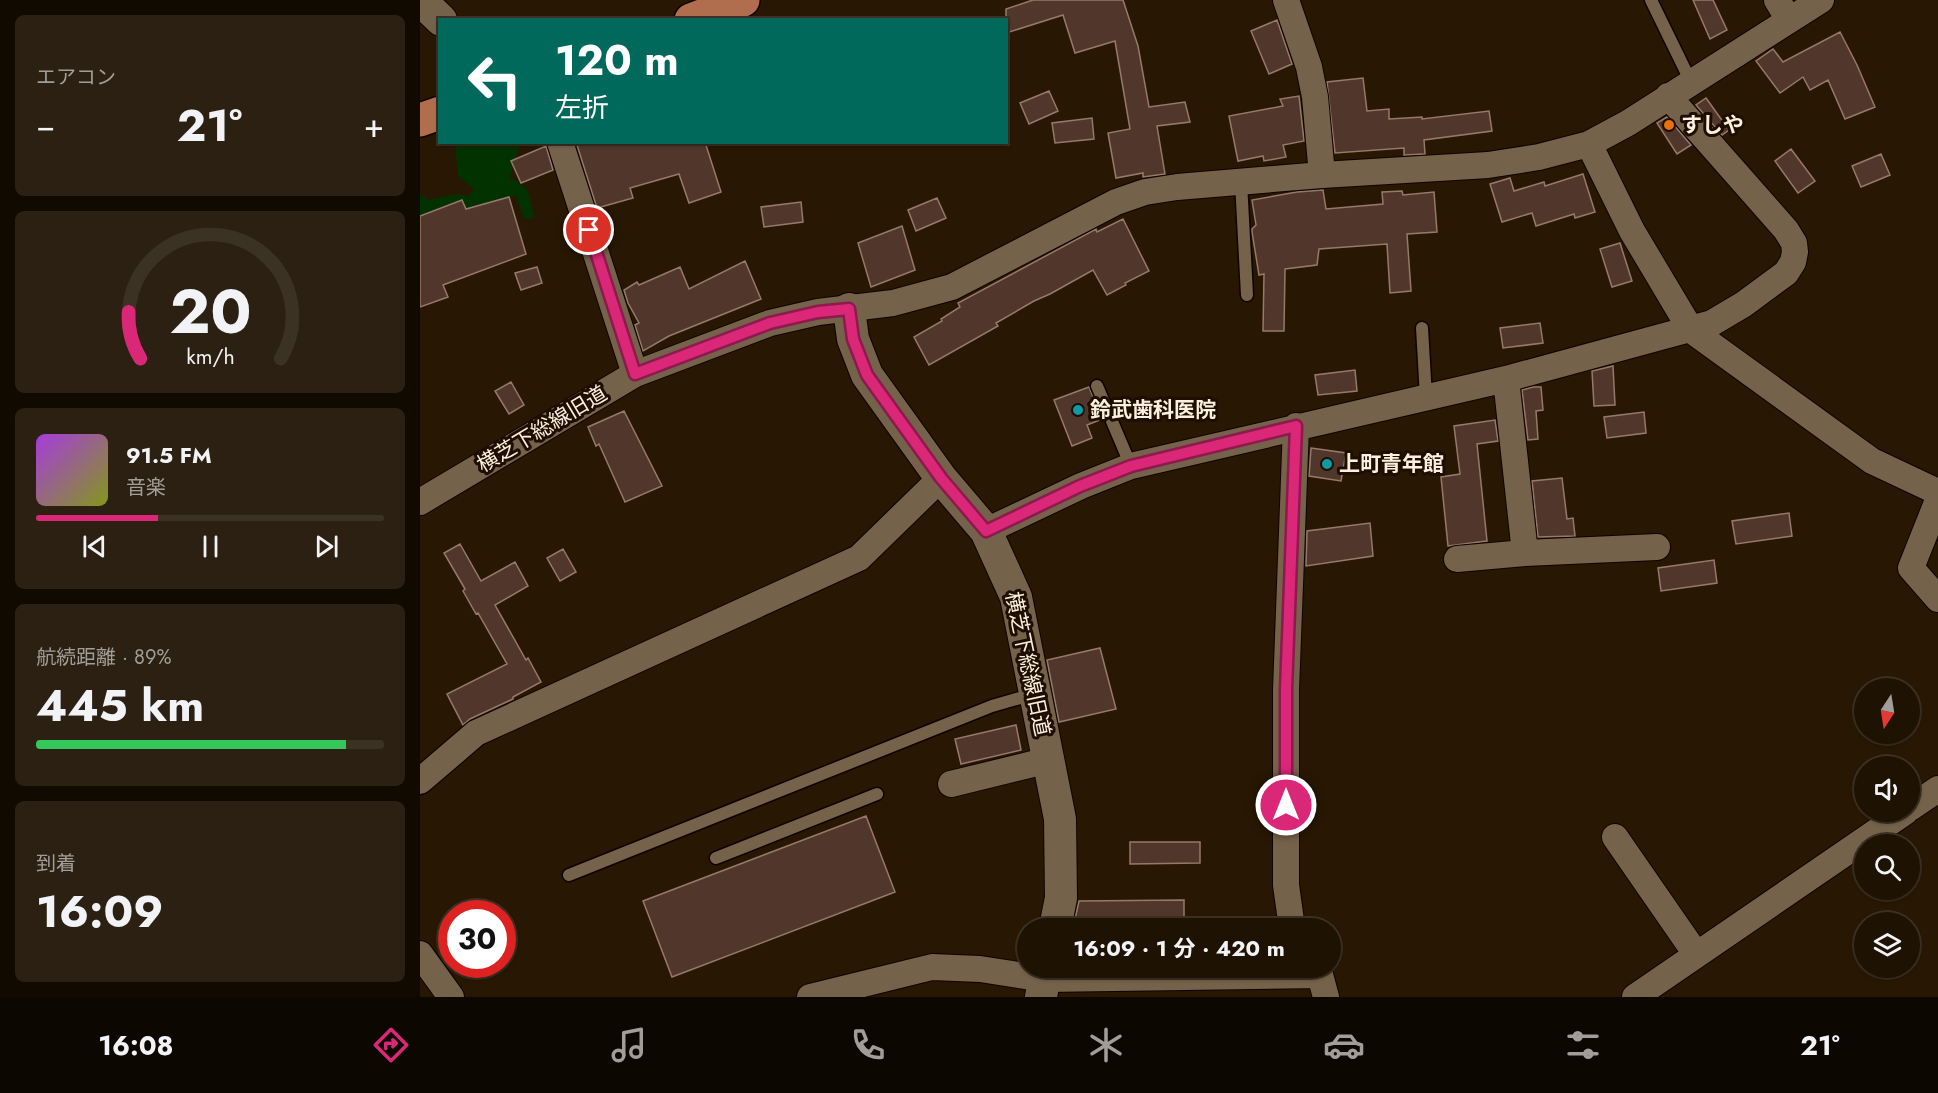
<!DOCTYPE html>
<html lang="ja">
<meta charset="utf-8">
<style>
body{margin:0;font-family:Jost,"Noto Sans JP",sans-serif;background:#2b2011;color:#f1f3f6;height:100vh;display:flex;flex-direction:column;font-size:22px;white-space:nowrap}
*{box-sizing:border-box;margin:0}
p{font-size:20px;color:#a19e99}
.icon{flex:none;width:33px;height:33px;fill:none;stroke:currentColor;stroke-width:2;stroke-linecap:round;stroke-linejoin:round}
.map{position:relative;flex:1;overflow:hidden}
.sheet{display:flex;flex-direction:column;gap:15px;padding:15px;background:#100a01;width:420px}
.sheet>*{flex:none}
.top-card{position:absolute;left:18px;top:18px;width:570px;height:126px;border-radius:0px;box-shadow:0 2px 4px #0004,0 0 0 2px #3c3224;background:#00695c;color:#fff;overflow:hidden}
.needle{width:39px;rotate:192deg}
.fabs{position:absolute;left:1434px;top:678px;display:grid;gap:12px}
.fabs a{display:grid;place-items:center;width:66px;height:66px;border-radius:50%;background:#1e1202;box-shadow:0 2px 4px #0004,0 0 0 2px #3c3224;font-size:30px}
.speed{position:absolute;left:18px;top:900px;display:flex;gap:12px;font-size:30px;font-weight:700;text-align:center}
.speed>*{display:grid;place-content:center;width:78px;height:78px;border-radius:50%;background:#1e1202;box-shadow:0 2px 4px #0004,0 0 0 2px #3c3224;line-height:1}
.speed .limit{border:9px solid #d22;background:#fff;color:#111}
.pin{position:absolute;display:grid;place-items:center;width:51px;height:51px;color:#fff;margin:-26px;border:3px solid #fff;border-radius:50%;box-shadow:0 2px 6px #0007}
.me{position:absolute;width:66px;margin:-33px;rotate:0deg;stroke-linejoin:round;filter:drop-shadow(0 0 4px #0008)}
.turn{display:flex;align-items:center;gap:21px;height:126px;padding:0 18px;font-size:27px}
.turn .icon{width:78px;height:78px;stroke-width:2.5}
.turn b{display:block;font-size:42px;line-height:51px}
.big{font-size:45px;font-weight:700;line-height:1.1}
.sheet .card{flex:1;display:flex;flex-direction:column;justify-content:center;gap:9px;min-width:0;padding:0 21px;border-radius:9px;background:#2b2011}
.sheet .dial{align-items:center;gap:0}
.dial svg{height:156px;overflow:visible;fill:none;stroke:#3c3224;stroke-width:7;stroke-linecap:round;text-anchor:middle}
.dial text{fill:#f1f3f6;stroke:none}
.song{display:flex;align-items:center;gap:18px}
.cover{width:72px;height:72px;border-radius:9px;background:linear-gradient(135deg,hsl(280 70% 55%),hsl(70 70% 35%))}
.played{height:6px;border-radius:3px;background:linear-gradient(90deg,#db2777 35%,#3c3224 35%)}
.keys{display:flex;justify-content:space-around;direction:ltr}
.heat{display:flex;justify-content:space-between;align-items:center;font-size:33px;direction:ltr}
.charge{height:9px;border-radius:4px;background:linear-gradient(90deg,#34c759 89%,#3c3224 0)}
.trip{position:absolute;left:597px;top:918px;width:324px;height:60px;border-radius:30px;background:#1e1202;box-shadow:0 2px 4px #0004,0 0 0 2px #3c3224;font-weight:700;line-height:60px;text-align:center}
.tab-bar{display:flex;height:96px;justify-content:space-around;align-items:center;background:#0c0701;color:#a19e99}
.tab-bar .icon{width:42px;height:42px}
.tab-bar .active{color:#db2777}
.tab-bar b{font-size:27px;color:#f1f3f6}
main{display:flex;flex:1;min-height:0}
.map>svg:first-child{display:block}
.green{fill:#023200}
.building{fill:#51372b;stroke:#97796b;stroke-width:1.5}
.lines{fill:none;stroke-linecap:round;stroke-linejoin:round}
.service-casing{stroke:#100300;stroke-width:15}
.minor-casing{stroke:#100300;stroke-width:28}
.tertiary-casing{stroke:#100300;stroke-width:34}
.trunk-casing{stroke:#100300;stroke-width:36}
.service{stroke:#75624a;stroke-width:12}
.minor{stroke:#75624a;stroke-width:26}
.tertiary{stroke:#75624a;stroke-width:32}
.trunk{stroke:#b06e4e;stroke-width:33}
.route-casing{stroke:#8e194d;stroke-width:15}
.route{stroke:#db2777;stroke-width:10}
.food-dot{fill:#e8710a;stroke:#1e0e00;stroke-width:2}
.culture-dot{fill:#0f9aa8;stroke:#1e0e00;stroke-width:2}
.labels{text-anchor:middle;dominant-baseline:central;stroke-width:6;stroke-linejoin:round;paint-order:stroke}
.poi-label{font-size:21px;font-weight:bold;fill:#faefe1;stroke:#1e0e00;text-anchor:start}
.street-label{font-size:21px;fill:#faefe1;stroke:#1e0e00}
</style>
<main>
<section class="sheet">
<div class="card"><p>エアコン</p>
<div class="heat"><a>−</a><b class="big">21°</b><a>+</a></div>
</div>
<div class="card dial"><svg viewBox="0 0 100 80">
<path d="M14 69A42 42 0 1 1 86 69"/>
<path d="M14 69A42 42 0 0 1 8 45" stroke="#db2777"/>
<text x="50" y="56" font-size="32" font-weight="700">20</text>
<text x="50" y="72" font-size="11">km/h</text>
</svg></div>
<div class="card">
<div class="song"><i class="cover"></i><div><b>91.5 FM</b><p>音楽</p></div></div>
<div class="played"></div>
<div class="keys"><svg class="icon" aria-label="previous" viewBox="0 0 24 24"><path d="M18 5L8 12l10 7zM5 5v14"/></svg><svg class="icon" aria-label="pause" viewBox="0 0 24 24"><path d="M8 5v14M16 5v14"/></svg><svg class="icon" aria-label="next" viewBox="0 0 24 24"><path d="M6 5l10 7-10 7zM19 5v14"/></svg></div>
</div>
<div class="card"><p>航続距離 · 89%</p><b class="big">445 km</b><div class="charge"></div></div>
<div class="card"><p>到着</p><b class="big">16:09</b></div>
</section>
<div class="map">
<svg width="1518" height="997" viewBox="0 0 1518 997">
<rect width="100%" height="100%" fill="#281803"/>
<!-- green -->
<path class="green" d="M35,143H100L90,177L107,189L115,218L104,219L96,195L58,213L0,223V194L8,200L37,194L48,196L54,189L38,176Z"/>
<!-- building -->
<path class="building" d="M613,0H703L718,46L729,107L765,102L770,122L737,126L745,174L723,177V173L696,178L688,133L710,129L695,41L655,53L643,15L586,33V9Z
M1273,0H1293L1307,30L1290,39Z
M857,20L872,64L849,74L831,31Z
M1420,32L1437,65L1455,107L1425,119L1408,80L1390,90L1383,77L1360,93L1336,61L1353,49L1363,62Z
M943,78L947,111L969,109V119L1002,117V119L1069,111L1072,131L1004,140L1005,154L984,155V148L915,153L907,82Z
M629,91L638,111L609,124L600,103Z
M879,96L884,141L863,145L866,157L844,161L843,156L818,161L809,116L863,106L860,99Z
M1286,98L1309,130L1302,135L1276,105Z
M1247,117L1271,145L1257,154L1237,123Z
M672,118L674,139L635,143L632,123Z
M156,142H285L301,192L269,203L259,174L210,188L213,198L177,208Z
M126,146L133,170L101,183L91,161Z
M1371,149L1395,181L1378,193L1355,161Z
M1461,154L1470,175L1441,187L1432,166Z
M1163,174L1175,212L1155,218L1154,214L1116,226L1112,213L1082,222L1070,184L1090,178L1094,191L1124,182L1125,186Z
M903,190L906,209L963,204L962,192L982,191L983,195L1014,192L1017,232L987,234L991,291L970,293L967,244L899,249L897,265L865,269L864,331H843L844,274L839,275L832,232V229L836,225L832,200L877,192Z
M89,197L106,254L23,285L28,297L0,307V216L42,200L46,209Z
M517,198L526,218L496,231L488,210Z
M381,202L383,222L344,227L341,207Z
M703,219L729,271L705,283L706,285L687,295L673,270L630,294L614,301L576,323L578,326L509,365L494,337L522,321L521,319L540,307L538,303L676,229L677,232Z
M482,226L495,270L451,287L438,243Z
M1200,243L1212,281L1192,287L1180,249Z
M325,261L341,299L249,336L223,351L215,325L219,323L208,303L204,290L217,282L219,285L260,267L269,289Z
M117,267L122,283L101,290L95,273Z
M1120,323L1123,343L1083,348L1080,328Z
M1193,366L1195,405L1174,406L1172,371Z
M935,370L937,391L898,395L895,375Z
M91,382L104,405L89,414L75,391Z
M669,387L682,419L667,425L672,438L652,446L634,400Z
M1113,387H1121L1123,410L1116,411L1118,439L1108,440L1102,390Z
M204,411L242,486L205,502L179,444L176,446L168,427Z
M1224,412L1226,433L1187,438L1184,417Z
M1075,420L1078,441L1057,444L1067,541L1028,546L1021,477L1040,474L1034,426Z
M891,448L926,453L921,481L889,476Z
M1142,478L1147,519L1153,518L1155,536L1118,537L1112,481Z
M1369,513L1372,536L1316,544L1312,521Z
M950,523L953,556L886,566L887,531Z
M40,544L61,581L95,562L108,586L75,605L106,660L108,658L121,682L93,697V699L50,719L43,725L27,694L87,664L58,613L56,614L43,591L45,589L24,553Z
M143,549L156,572L140,581L127,558Z
M1294,560L1297,583L1241,591L1238,568Z
M680,648L696,709L639,722L627,660Z
M596,725L601,750L541,764L535,739Z
M446,816L475,892L252,977L223,901Z
M710,842H780V863L710,864Z
M764,900V928H653L659,901Z"/>
<g class="lines">
<!-- service casing -->
<g class="service-casing">
<path id="service" d="M1231,0L1271,82
M821,182L827,295
M1002,328L1006,397
M677,386L711,466
M296,858L457,794
M149,875L572,706L614,694"/>
</g>
<!-- minor casing -->
<g class="minor-casing">
<path id="minor" d="M866,0L889,67L895,97L902,175
M1357,0L1369,20
M140,142L215,374
M1169,144L1212,231L1271,330L1452,461L1518,492
M1086,379L1105,553L1237,547
M1518,500L1491,568L1518,599
M0,502L215,374L350,323L398,312L473,303L532,287L696,202L725,192L757,187L902,175L1068,165L1119,157L1169,144L1208,123L1401,0
M566,531L661,486L711,466L1086,379L1292,323L1324,304L1366,273L1373,262L1375,252L1374,243L1366,230L1248,96
M1037,559L1105,553
M0,781L56,733L439,558L521,478
M531,784L629,760
M1490,808L1518,789
M1195,837L1276,954
M872,928L866,885V690L876,426
M0,954L31,997
M390,997L512,967L560,969L624,979L900,975L906,997
M1215,997L1485,812"/>
</g>
<!-- tertiary casing -->
<g class="tertiary-casing">
<path id="tertiary" d="M0,0L21,20
M429,309L433,339L447,375L521,478L566,531L596,597L640,819L641,898L635,928
M621,997L626,968"/>
</g>
<!-- trunk casing -->
<g class="trunk-casing">
<path id="trunk" d="M271,20L323,0
M0,120L20,113"/>
</g>
<!-- service -->
<use href="#service" class="service"/>
<!-- minor -->
<use href="#minor" class="minor"/>
<!-- tertiary -->
<use href="#tertiary" class="tertiary"/>
<!-- trunk -->
<use href="#trunk" class="trunk"/>
</g>
<g class="lines">
<!-- route casing -->
<g class="route-casing">
<path id="route" d="M169,230L215,374L350,323L398,312L429,309L433,339L447,375L521,478L566,531L660,486L711,466L876,426L866,690V805"/>
</g>
<!-- route -->
<use href="#route" class="route"/>
</g>
<!-- markers -->
<circle class="food-dot" cx="1249" cy="125" r="6"/>
<g class="culture-dot">
<circle cx="658" cy="410" r="6"/>
<circle cx="907" cy="464" r="6"/>
</g>
<g class="labels">
<!-- poi labels -->
<g class="poi-label">
<text x="1261" y="125">すしや</text>
<text x="670" y="410">鈴武歯科医院</text>
<text x="919" y="464">上町青年館</text>
</g>
<!-- street labels -->
<g class="street-label">
<text transform="translate(122 429) rotate(-31)">横芝下総線旧道</text>
<text transform="translate(608 664) rotate(78)">横芝下総線旧道</text>
</g>
</g>
</svg>
<div class="fabs">
<a><svg class="needle" viewBox="-14 -14 28 28"><path d="M0-13l5 13h-10z" fill="#e53935"/><path d="M0 13l5-13h-10z" fill="#a19e99"/></svg></a>
<a><svg class="icon" aria-label="sound" viewBox="0 0 24 24"><path d="M4 9h4l5-4v14l-5-4H4zM17 9q2 3 0 6"/></svg></a>
<a><svg class="icon" aria-label="search" viewBox="0 0 24 24"><circle cx="10" cy="10" r="6"/><path d="M15 15l6 6"/></svg></a>
<a><svg class="icon" aria-label="layers" viewBox="0 0 24 24"><path d="M12 4l9 5-9 5-9-5zM3 14l9 5 9-5"/></svg></a>
</div>
<div class="speed"><div class="limit">30</div></div>
<div class="pin" style="left:169px;top:230px;background:#d93025"><svg class="icon" aria-label="arrive" viewBox="0 0 24 24"><path d="M6 21V4h12l-3 4 3 4H6"/></svg></div>
<svg class="me" style="left:866px;top:805px" viewBox="-20 -20 40 40"><circle r="17" fill="#db2777" stroke="#fff" stroke-width="3"/><path d="M0-11L8 9 0 5-8 9z" fill="#fff"/></svg>
<div class="trip">16:09 · 1 分 · 420 m</div>
<div class="top-card">
<div class="turn"><svg class="icon" aria-label="left" viewBox="0 0 24 24"><path d="M17 20v-9H6M10 6l-5 5 5 5"/></svg><div><b>120 m</b>左折</div></div>
</div>
</div>
</main>
<nav class="tab-bar">
<b>16:08</b>
<svg class="icon active" aria-label="directions" viewBox="0 0 24 24"><path d="M12 3l9 9-9 9-9-9zM9 14v-3h6M13 9l2 2-2 2"/></svg>
<svg class="icon" aria-label="music" viewBox="0 0 24 24"><path d="M9 18V5l10-2v13"/><circle cx="6" cy="18" r="3"/><circle cx="16" cy="16" r="3"/></svg>
<svg class="icon" aria-label="phone" viewBox="0 0 24 24"><path d="M5 4h4l2 5-3 2q2 4 5 5l2-3 5 2v4C11 20 4 13 5 4z"/></svg>
<svg class="icon" aria-label="climate" viewBox="0 0 24 24"><path d="M12 3v18M4 7l16 10M4 17L20 7"/></svg>
<svg class="icon" aria-label="car" viewBox="0 0 24 24"><path d="M5 17H2v-5l4-1 3-4h7l3 4 3 1v5h-3M9 17h6M6 11h13"/><circle cx="7" cy="17" r="2"/><circle cx="17" cy="17" r="2"/></svg>
<svg class="icon" aria-label="filters" viewBox="0 0 24 24"><path d="M4 7h16M4 17h16"/><circle cx="9" cy="7" r="2"/><circle cx="15" cy="17" r="2"/></svg>
<b>21°</b>
</nav>
